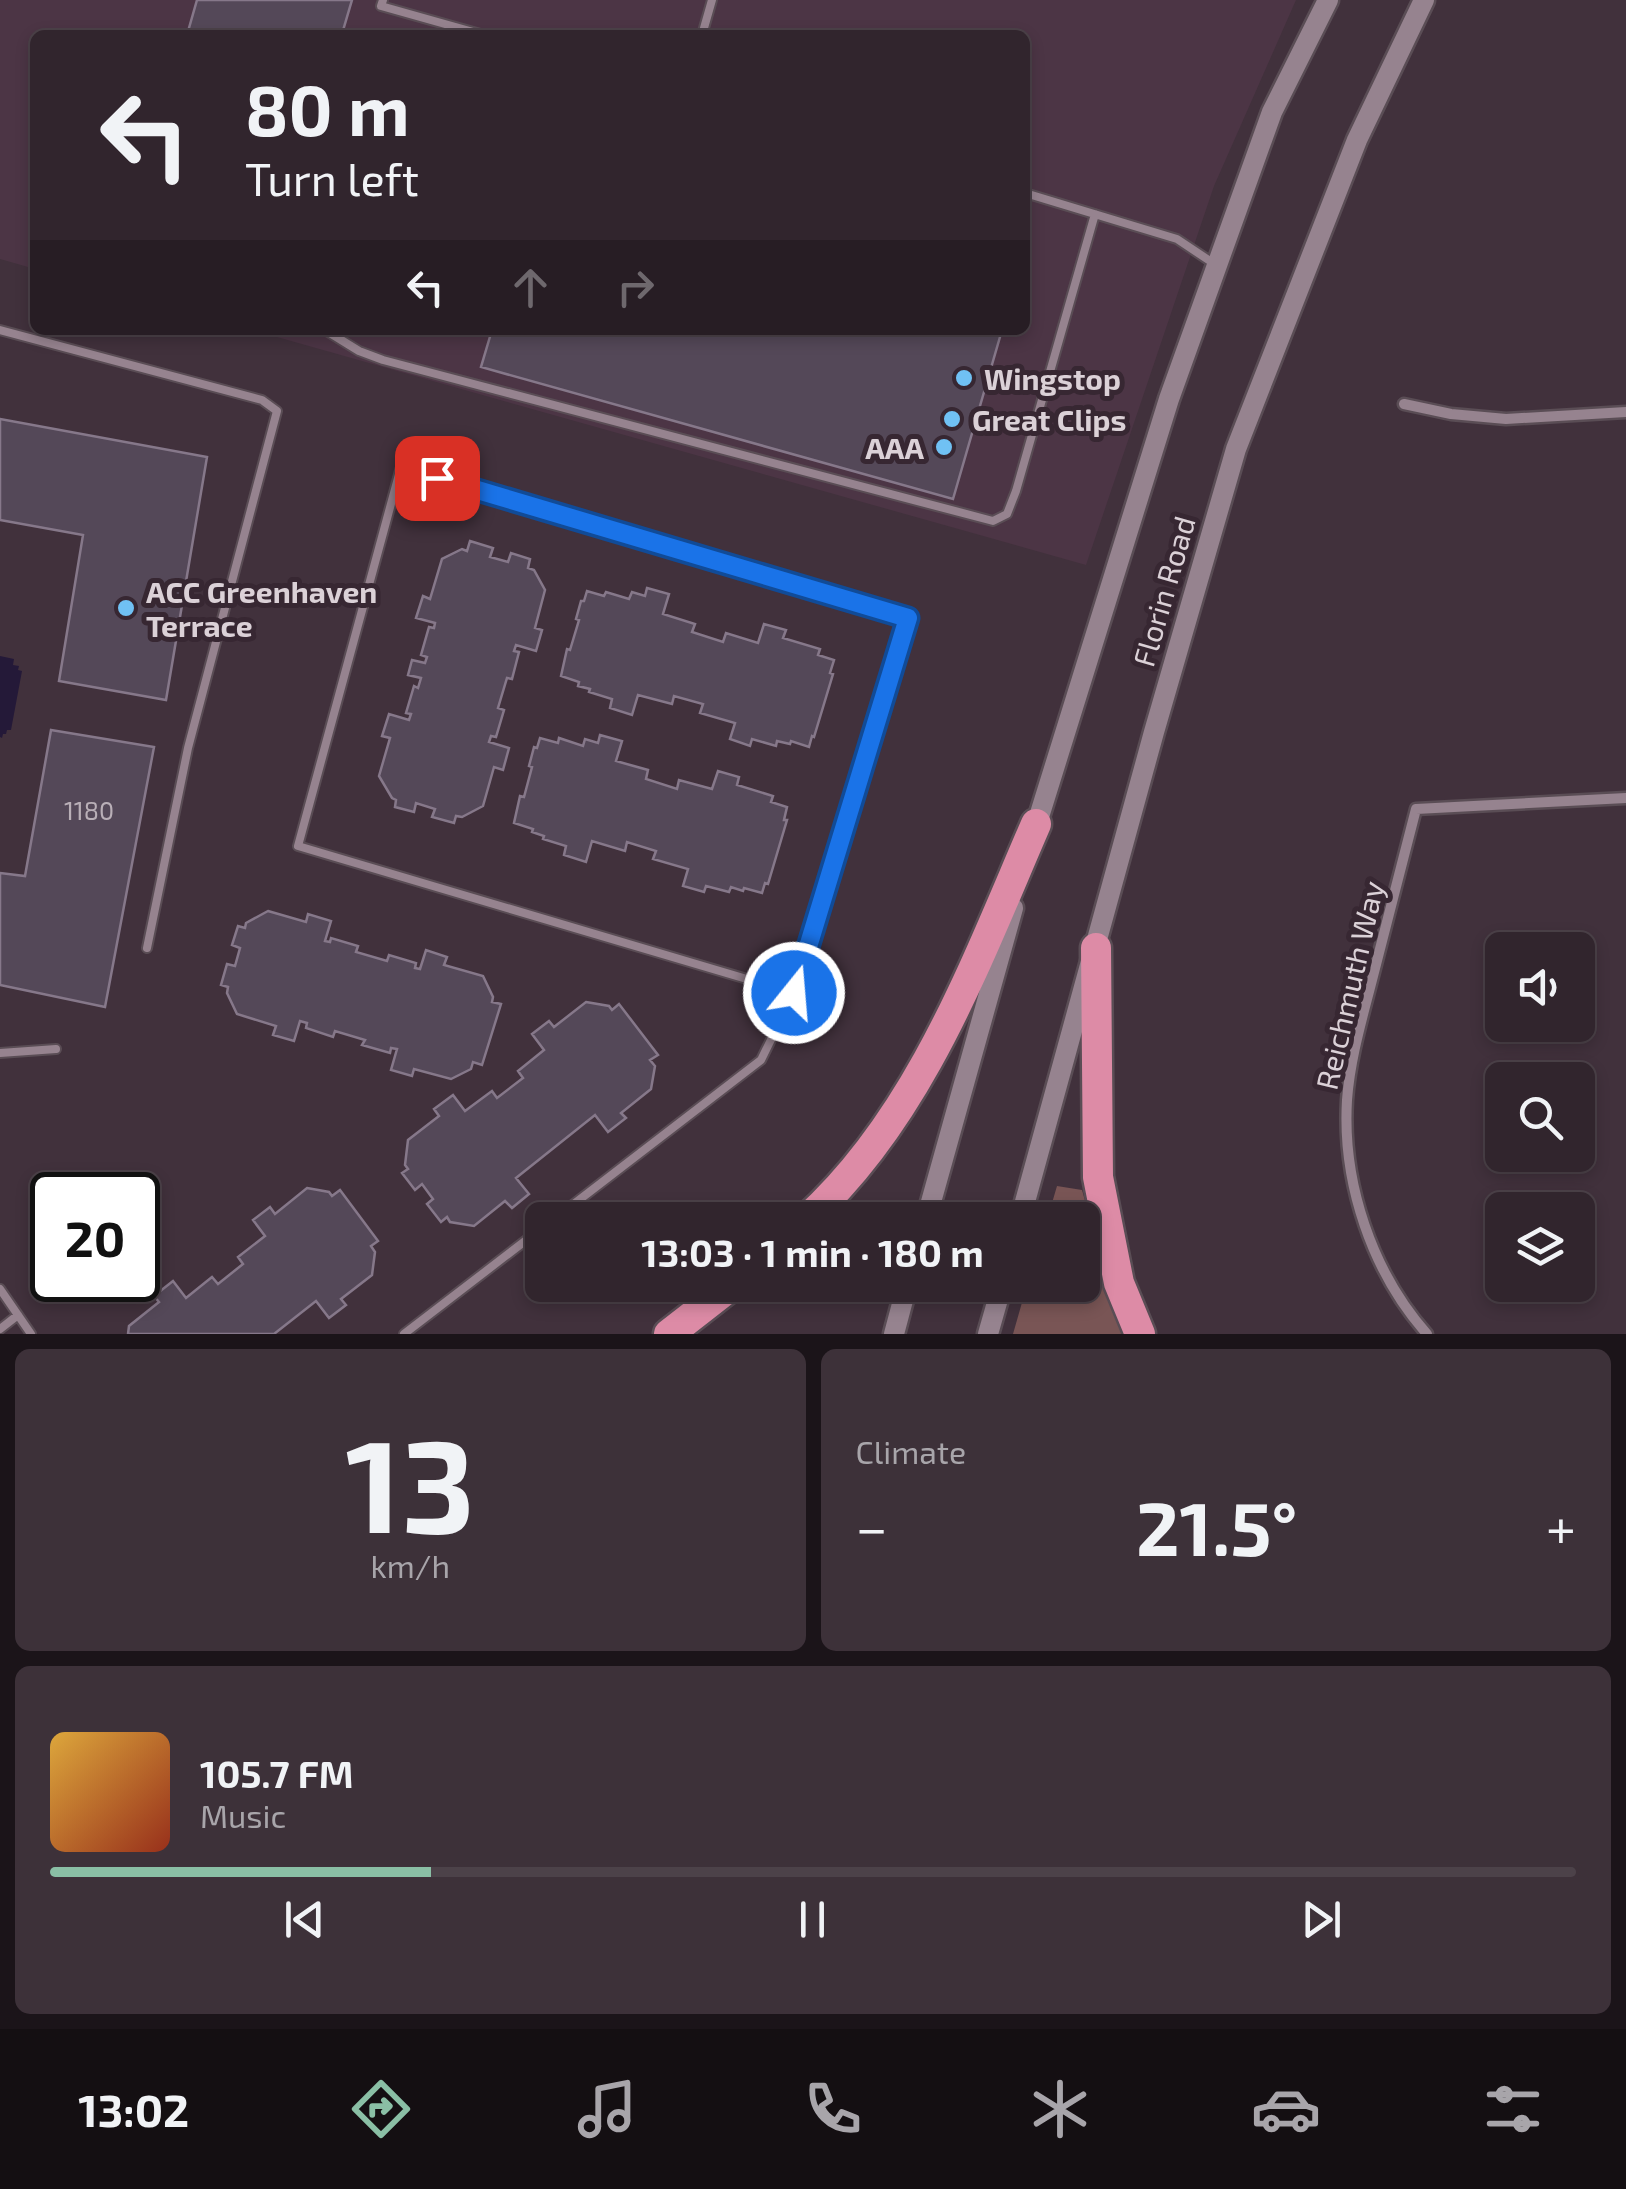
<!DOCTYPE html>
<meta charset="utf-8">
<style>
body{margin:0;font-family:"Exo 2",sans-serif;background:#3d3139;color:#f1f3f6;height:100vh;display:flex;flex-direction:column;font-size:38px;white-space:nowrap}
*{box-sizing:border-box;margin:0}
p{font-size:32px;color:#a8a5aa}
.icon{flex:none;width:55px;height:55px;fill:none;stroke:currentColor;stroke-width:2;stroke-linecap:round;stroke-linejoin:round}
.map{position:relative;height:1334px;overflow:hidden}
.side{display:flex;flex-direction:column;gap:15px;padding:15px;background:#1b1419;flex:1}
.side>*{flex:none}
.guide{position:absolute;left:30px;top:30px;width:1000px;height:305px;border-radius:15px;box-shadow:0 5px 15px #0003,0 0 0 2px #4c4249;background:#31252d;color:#f1f3f6;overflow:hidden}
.buttons{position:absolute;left:1485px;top:932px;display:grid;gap:20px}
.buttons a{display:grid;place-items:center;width:110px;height:110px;border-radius:15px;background:#31252d;box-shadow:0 5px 15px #0003,0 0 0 2px #4c4249;font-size:50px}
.speed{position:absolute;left:30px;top:1172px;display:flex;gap:20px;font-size:50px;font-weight:700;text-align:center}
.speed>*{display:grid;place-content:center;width:130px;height:130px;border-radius:50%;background:#31252d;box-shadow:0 5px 15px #0003,0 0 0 2px #4c4249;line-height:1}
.speed .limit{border:5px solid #111;border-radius:15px;background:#fff;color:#111}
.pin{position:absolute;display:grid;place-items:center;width:85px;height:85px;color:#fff;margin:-42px;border-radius:20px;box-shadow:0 5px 15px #0006}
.me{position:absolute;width:110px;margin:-55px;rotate:17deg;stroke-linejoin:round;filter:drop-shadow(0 0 8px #0008)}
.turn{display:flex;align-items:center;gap:35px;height:210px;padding:0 50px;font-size:45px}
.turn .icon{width:130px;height:130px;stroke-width:2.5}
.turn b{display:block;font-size:70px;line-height:85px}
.lanes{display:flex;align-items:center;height:95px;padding:0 50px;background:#0003;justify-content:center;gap:50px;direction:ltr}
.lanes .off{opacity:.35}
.big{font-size:75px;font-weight:700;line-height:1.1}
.side .tile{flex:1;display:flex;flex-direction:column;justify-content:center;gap:15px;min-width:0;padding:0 35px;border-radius:15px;background:#3d3139}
.side .dial{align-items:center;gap:0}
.dial b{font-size:130px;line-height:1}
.song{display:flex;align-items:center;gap:30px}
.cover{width:120px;height:120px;border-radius:15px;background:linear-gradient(135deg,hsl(40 70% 55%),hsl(10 70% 35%))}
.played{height:10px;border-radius:5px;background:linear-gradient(90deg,#8abfa5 25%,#4c4249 25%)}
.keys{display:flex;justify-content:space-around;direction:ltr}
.heat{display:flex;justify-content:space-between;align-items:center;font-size:55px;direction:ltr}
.side .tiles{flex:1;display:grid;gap:15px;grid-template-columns:1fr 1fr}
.tile:last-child{grid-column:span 2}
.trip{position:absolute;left:525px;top:1202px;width:575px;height:100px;border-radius:15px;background:#31252d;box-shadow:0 5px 15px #0003,0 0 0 2px #4c4249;font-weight:700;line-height:100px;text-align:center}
.tab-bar{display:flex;height:160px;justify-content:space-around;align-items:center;background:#140f12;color:#a8a5aa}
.tab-bar .icon{width:70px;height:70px}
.tab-bar .selected{color:#8abfa5}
.tab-bar b{font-size:45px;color:#f1f3f6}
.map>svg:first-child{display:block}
.built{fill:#4c3545}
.green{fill:#795555}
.water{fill:#241938}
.building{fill:#544858;stroke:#86788a;stroke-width:2.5}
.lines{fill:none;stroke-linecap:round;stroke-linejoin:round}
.service-casing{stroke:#5a4d55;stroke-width:12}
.minor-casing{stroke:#5a4d55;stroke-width:15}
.secondary-casing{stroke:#5a4d55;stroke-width:25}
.motorway-casing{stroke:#5a4d55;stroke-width:35}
.service{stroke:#96838f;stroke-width:8}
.minor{stroke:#96838f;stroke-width:10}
.secondary{stroke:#96838f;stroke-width:20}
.motorway{stroke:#dd8ba6;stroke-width:30}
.route-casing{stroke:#114b97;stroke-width:25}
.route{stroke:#1a73e8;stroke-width:18}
.poi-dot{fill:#70c1f4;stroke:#372732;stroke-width:4}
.labels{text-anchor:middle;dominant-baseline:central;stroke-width:10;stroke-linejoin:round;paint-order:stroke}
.number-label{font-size:25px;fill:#b9afb7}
.poi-label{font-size:30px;font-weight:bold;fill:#dbd1d7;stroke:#372732;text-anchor:start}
.street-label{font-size:30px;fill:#dbd1d7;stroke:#372732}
</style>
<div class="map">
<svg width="1626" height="1334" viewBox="0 0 1626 1334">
<rect width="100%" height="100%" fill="#41313c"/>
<!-- built -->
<path class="built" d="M0,0H1296L1214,186L1086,565L252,330H1025V35H35V269L0,259Z"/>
<!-- green -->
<path class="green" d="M1057,1186L1082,1190L1097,1243L1104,1278L1123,1334H1013L1027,1285H1082V1220H1047Z"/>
<!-- water -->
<path class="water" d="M0,656L14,659L13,665L19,666L18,670L22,671L11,730H7L6,734H3L2,738L0,737Z"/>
<!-- building -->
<path class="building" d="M197,0H352L342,34L345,35H187Z
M492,330H1002L953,499L481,367Z
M0,419L207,457L166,700L59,681L83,535L0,520Z
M470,541L493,548L490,557L508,562L511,553L530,559L528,568L534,570L545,590L535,628L542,630L536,651L516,645L514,651L519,652L512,679L507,678L498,708L504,710L496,737L491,736L489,742L509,748L503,770L494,767L483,806L462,817L456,816L454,823L432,817L435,809L416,803L414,812L395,807L396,800L392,798L379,776L390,738L382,736L389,714L409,720L411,714L406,713L414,686L418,688L421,678L408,675L412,660L425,663L427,657L421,655L429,627L434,628L435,623L416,618L423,596L430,599L442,559L462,549L467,551Z
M647,588L669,594L663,614L695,624L692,632L723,642L726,633L758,643L764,624L786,630L783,638L820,649L818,655L834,660L830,673L833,674L814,737L812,736L809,747L791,741L790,744L777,741L776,746L752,739L750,746L730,739L735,723L700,713L703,704L674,696L672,704L638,695L632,715L610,708L612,699L589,692L590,689L578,686L579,682L561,676L567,649L570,650L579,620L576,619L581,601H584L587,591L604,596L606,592L629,599L632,592L645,596Z
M51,730L154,747L105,1007L0,985V873L25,876Z
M600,735L622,741L616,761L648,770L646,779L677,789L679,780L712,789L718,771L739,777L737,785L773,796L771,802L787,807L784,820H787L768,884L765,883L762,893L744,888L743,891L731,887L729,892L706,886L704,892L683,886L688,869L653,859L656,851L627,842L625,851L592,841L586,862L564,855L566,846L543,839L544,836L532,832L533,829L514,823L520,796L524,797L532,767L529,766L534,747L537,748L540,738L558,743L559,738L583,746L585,739L598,743Z
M268,911L306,922L308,914L331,921L325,941L330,942L331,938L358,946L356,952L387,961L389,955L416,963L415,968L420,969L426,950L447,957L444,965L483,976L493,997L492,1002L501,1004L482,1065L473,1062L471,1069L451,1079L414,1069L412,1076L391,1070L397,1049L391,1048L390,1053L362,1045L365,1040L335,1031L333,1037L306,1028L307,1023L300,1021L294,1041L273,1035L276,1026L237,1014L227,993L228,987L221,985L227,964L235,966L240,948L232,945L238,926L245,928L246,923Z
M586,1002L609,1006L612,1010L619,1004L658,1055L650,1060L655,1066L651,1089L621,1113L626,1118L608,1132L595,1115L516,1178L529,1194L512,1208L505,1201L474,1226L450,1222L447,1217L441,1222L427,1204L433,1199L422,1184L415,1190L402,1173L408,1169L405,1165L408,1140L439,1116L434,1109L453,1095L465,1111L492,1091L497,1098L523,1078L518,1071L544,1050L532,1034L549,1021L554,1027Z
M307,1188L329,1192L332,1196L340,1190L378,1241L371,1246L375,1252L372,1275L341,1299L346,1305L329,1318L316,1301L274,1334H128L129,1326L159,1302L154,1296L173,1281L186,1298L212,1277L218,1284L243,1264L238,1257L265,1236L253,1220L270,1207L275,1214Z"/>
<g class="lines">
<!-- service casing -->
<g class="service-casing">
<path id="service" d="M383,0L381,6L484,35
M702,35L712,0
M1025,193L1177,239L1216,265
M0,330L262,400L277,411L188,748L147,948
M325,330L359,351L383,360L993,521L1007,514L1016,491L1095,214
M0,1053L56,1049
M553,1220L761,1060L794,993L908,618L401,467L298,846L794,993
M0,1289L31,1334
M0,1329L18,1315
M404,1334L542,1228"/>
</g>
<!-- minor casing -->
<g class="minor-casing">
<path id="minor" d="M1404,404L1451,414L1506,419L1626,412
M1427,1334C1372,1272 1342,1183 1347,1100C1350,1059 1362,1019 1372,980C1387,923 1401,866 1416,809L1626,798"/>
</g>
<!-- secondary casing -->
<g class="secondary-casing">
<path id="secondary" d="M1033,836L1169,399L1272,112L1328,0
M926,1220L1013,908
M1020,1220L1154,732L1236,449L1357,140L1424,0
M894,1334L907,1285
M988,1334L1002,1285"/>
</g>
<!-- motorway casing -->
<g class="motorway-casing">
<path id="motorway" d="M1096,948L1098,1177L1119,1283L1140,1334
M806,1220C920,1117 976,962 1036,824
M669,1334L732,1285"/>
</g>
<!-- service -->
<use href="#service" class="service"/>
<!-- minor -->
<use href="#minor" class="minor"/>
<!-- secondary -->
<use href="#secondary" class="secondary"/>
<!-- motorway -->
<use href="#motorway" class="motorway"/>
</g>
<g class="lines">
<!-- route casing -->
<g class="route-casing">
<path id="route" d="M437,478L908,618L794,993"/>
</g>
<!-- route -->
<use href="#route" class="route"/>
</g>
<!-- markers -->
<g class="poi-dot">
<circle cx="964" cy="378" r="10"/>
<circle cx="952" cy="419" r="10"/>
<circle cx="944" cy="447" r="10"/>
<circle cx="126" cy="608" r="10"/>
</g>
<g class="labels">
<!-- number labels -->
<g class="number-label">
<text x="89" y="810">1180</text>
</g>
<!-- poi labels -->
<g class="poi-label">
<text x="984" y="378">Wingstop</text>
<text x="972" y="419">Great Clips</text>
<text x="924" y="447" text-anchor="end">AAA</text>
<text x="146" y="591">ACC Greenhaven<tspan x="146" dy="34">Terrace</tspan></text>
</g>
<!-- street labels -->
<g class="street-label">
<text transform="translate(1163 591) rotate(-74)">Florin Road</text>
<text transform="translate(1349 985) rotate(-77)">Reichmuth Way</text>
</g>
</g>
</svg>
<div class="buttons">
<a><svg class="icon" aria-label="sound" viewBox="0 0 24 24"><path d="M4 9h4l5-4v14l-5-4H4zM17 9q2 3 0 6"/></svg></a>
<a><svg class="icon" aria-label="search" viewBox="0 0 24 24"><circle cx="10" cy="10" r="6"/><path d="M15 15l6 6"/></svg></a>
<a><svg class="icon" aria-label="layers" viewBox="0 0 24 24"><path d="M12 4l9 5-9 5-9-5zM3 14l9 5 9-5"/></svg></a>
</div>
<div class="speed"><div class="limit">20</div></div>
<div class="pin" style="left:437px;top:478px;background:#d93025"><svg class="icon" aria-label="arrive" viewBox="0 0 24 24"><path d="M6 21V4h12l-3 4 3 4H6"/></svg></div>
<svg class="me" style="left:794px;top:993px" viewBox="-20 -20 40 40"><circle r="17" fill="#1a73e8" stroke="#fff" stroke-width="3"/><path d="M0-11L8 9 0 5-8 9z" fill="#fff"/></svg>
<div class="trip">13:03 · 1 min · 180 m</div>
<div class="guide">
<div class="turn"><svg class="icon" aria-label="left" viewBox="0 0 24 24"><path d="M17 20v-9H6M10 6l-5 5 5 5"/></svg><div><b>80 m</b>Turn left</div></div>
<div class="lanes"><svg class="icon" aria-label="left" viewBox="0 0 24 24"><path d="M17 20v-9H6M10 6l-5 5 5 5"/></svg><svg class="icon off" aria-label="ahead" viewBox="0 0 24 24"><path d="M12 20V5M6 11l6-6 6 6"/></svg><svg class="icon off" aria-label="right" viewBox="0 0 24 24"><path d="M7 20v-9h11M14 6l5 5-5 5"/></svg></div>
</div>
</div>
<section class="side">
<div class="tiles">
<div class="tile dial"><b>13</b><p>km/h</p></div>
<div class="tile"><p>Climate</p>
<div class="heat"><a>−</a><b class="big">21.5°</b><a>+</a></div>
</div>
<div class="tile">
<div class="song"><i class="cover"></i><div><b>105.7 FM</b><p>Music</p></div></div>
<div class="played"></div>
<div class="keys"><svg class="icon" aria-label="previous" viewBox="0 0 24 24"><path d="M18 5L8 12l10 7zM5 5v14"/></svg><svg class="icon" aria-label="pause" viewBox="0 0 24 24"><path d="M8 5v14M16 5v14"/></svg><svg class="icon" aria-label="next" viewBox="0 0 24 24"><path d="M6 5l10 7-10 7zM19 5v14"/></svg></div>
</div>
</div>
</section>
<nav class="tab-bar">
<b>13:02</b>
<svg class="icon selected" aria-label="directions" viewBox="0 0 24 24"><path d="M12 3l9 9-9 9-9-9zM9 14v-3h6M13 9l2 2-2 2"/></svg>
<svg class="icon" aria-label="music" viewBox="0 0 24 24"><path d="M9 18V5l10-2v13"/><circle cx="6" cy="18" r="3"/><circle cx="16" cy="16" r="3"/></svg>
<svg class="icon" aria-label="phone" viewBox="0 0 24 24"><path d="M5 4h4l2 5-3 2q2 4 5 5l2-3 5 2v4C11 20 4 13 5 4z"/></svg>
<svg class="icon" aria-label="climate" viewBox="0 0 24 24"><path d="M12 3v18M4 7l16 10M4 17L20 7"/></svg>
<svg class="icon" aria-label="car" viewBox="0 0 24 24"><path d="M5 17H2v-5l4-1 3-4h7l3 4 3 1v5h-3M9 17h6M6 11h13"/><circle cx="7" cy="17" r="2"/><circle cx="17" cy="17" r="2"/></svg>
<svg class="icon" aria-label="filters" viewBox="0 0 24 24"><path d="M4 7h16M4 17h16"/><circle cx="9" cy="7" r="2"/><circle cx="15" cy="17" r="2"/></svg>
</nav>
